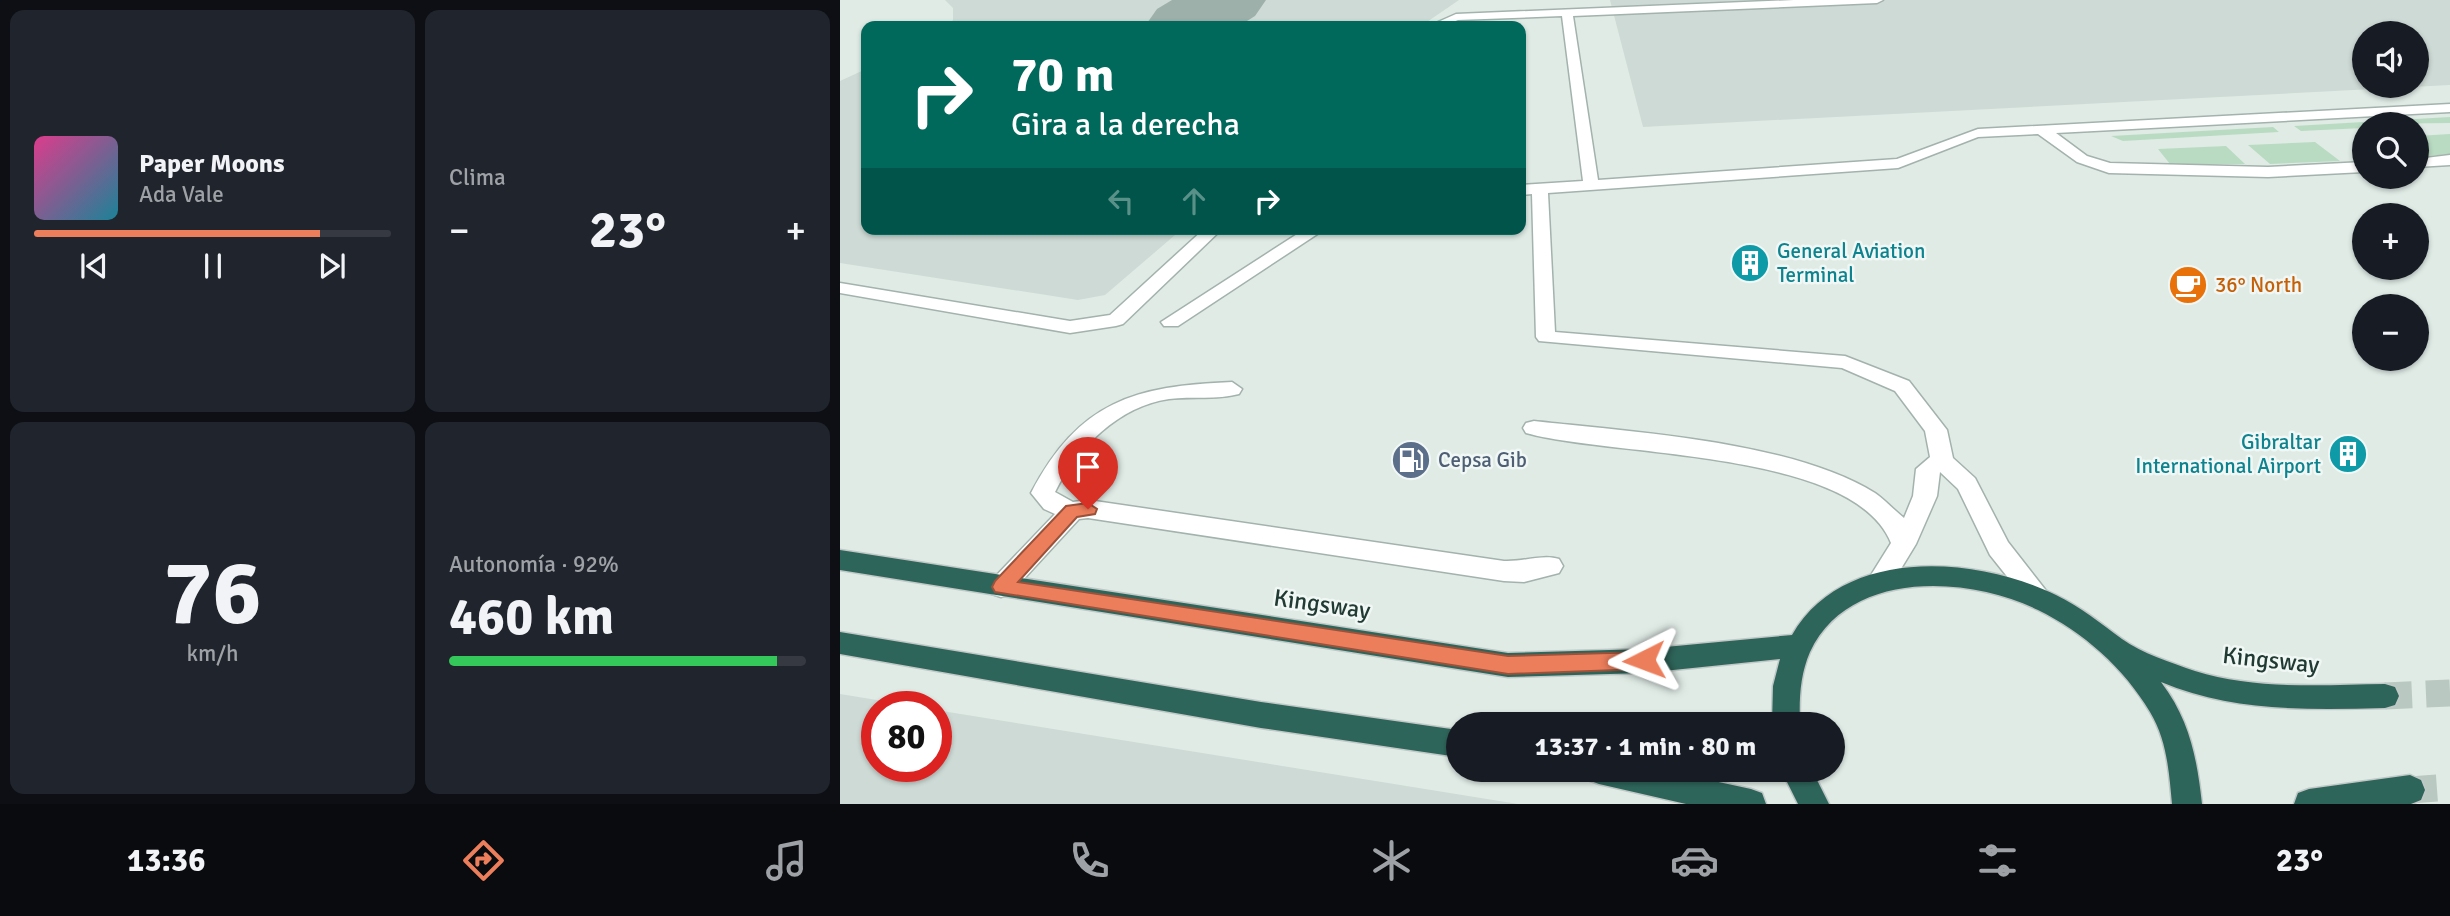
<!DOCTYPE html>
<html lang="es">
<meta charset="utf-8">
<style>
body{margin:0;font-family:Signika,sans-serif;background:#20242c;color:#f1f3f6;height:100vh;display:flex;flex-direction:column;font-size:26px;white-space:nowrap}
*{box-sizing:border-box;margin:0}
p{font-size:23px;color:#9ea1a6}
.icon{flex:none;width:38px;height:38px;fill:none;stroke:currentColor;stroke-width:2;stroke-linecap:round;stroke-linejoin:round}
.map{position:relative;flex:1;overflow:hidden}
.drawer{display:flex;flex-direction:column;gap:10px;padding:10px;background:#0d0f14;width:840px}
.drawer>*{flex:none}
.guide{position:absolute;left:21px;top:21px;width:665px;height:214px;border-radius:14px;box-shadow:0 2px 5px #0004;background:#00695c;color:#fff;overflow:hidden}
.tools{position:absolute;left:1512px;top:21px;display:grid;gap:14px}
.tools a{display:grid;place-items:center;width:77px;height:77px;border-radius:50%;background:#171b24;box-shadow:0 2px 5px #0004;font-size:35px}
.speed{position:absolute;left:21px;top:691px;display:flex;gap:14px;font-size:35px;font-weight:700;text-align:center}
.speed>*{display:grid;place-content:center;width:91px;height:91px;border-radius:50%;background:#171b24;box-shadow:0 2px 5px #0004;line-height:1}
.speed .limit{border:10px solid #d22;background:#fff;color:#111}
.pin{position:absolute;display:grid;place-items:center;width:60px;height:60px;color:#fff;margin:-72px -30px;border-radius:50% 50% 50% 0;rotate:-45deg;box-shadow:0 0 7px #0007}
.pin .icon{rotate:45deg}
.me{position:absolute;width:77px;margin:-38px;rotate:267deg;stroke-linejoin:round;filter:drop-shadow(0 0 5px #0008)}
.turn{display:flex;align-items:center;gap:24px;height:147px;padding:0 35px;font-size:32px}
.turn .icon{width:91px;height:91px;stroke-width:2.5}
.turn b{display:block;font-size:49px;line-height:60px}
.lanes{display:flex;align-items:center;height:66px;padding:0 35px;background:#0003;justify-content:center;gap:35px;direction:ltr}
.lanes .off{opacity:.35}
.big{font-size:52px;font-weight:800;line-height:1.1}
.drawer .card{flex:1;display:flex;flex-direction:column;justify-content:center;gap:10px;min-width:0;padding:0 24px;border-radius:14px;background:#20242c}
.drawer .dial{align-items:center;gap:0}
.dial b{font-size:91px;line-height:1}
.song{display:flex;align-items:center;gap:21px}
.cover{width:84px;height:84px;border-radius:10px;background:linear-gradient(135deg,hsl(330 70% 55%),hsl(190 70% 35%))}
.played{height:7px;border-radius:4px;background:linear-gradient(90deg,#ed7e5b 80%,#363941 80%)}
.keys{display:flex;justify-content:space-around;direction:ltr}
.heat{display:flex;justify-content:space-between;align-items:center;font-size:38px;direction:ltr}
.charge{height:10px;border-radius:5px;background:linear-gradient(90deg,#34c759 92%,#363941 0)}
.drawer .tiles{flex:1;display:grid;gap:10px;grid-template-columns:repeat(2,1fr)}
.trip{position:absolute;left:606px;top:712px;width:399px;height:70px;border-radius:35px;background:#171b24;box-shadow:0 2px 5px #0004;font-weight:800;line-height:70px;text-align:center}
.tabs{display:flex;height:112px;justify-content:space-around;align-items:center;background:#090b0e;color:#9ea1a6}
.tabs .icon{width:49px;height:49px}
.tabs .current{color:#ed7e5b}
.tabs b{font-size:32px;color:#f1f3f6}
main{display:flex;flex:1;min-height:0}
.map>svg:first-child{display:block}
.built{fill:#cedad5;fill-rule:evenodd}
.green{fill:#b9dbc2}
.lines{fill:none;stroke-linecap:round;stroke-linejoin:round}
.taxiway{fill:#9eb0aa;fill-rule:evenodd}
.highway-tunnel{stroke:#bac8c2;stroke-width:27;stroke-dasharray:27 14;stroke-linecap:butt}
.lane-casing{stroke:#a3b2ad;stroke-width:3}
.highway-casing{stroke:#c1c8c6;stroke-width:3}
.lane{fill:#fff;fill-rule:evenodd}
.highway{fill:#2e655a;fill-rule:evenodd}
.route{fill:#ed7e5b;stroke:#9a523b;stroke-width:2}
.labels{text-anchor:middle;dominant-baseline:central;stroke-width:5;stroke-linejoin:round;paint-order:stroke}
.culture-label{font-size:21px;fill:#0d838f;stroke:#f0f7f4;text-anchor:start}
.food-label{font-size:21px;fill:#c56008;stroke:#f0f7f4;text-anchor:start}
.service-label{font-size:21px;fill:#4e5e75;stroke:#f0f7f4;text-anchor:start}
.near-street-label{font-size:24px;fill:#213a33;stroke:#f0f7f4}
</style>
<main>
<section class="drawer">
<div class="tiles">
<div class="card">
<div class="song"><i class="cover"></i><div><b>Paper Moons</b><p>Ada Vale</p></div></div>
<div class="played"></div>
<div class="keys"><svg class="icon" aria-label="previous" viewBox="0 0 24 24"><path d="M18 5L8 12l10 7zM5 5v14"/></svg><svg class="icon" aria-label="pause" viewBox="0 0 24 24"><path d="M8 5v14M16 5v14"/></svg><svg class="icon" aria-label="next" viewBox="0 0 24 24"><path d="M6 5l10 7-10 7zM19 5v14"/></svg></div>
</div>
<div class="card"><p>Clima</p>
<div class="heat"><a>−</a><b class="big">23°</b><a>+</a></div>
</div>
<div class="card dial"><b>76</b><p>km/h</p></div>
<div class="card"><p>Autonomía · 92%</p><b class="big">460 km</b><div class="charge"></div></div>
</div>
</section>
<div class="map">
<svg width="1610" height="804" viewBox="0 0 1610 804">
<rect width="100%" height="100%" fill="#e0ebe6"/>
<!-- built -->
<path class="built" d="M105,0H619L581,26H108L113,20V8Z
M770,0H1610V85L803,127ZM1524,33H1577V86H1524Z
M26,69V229H342L265,295L238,300L0,263V81Z
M0,694L80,707H37V766H96V710L678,804H0Z"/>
<!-- green -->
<path class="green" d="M1610,117V123L1524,124V128L1461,131L1454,126Z
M1433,127L1439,132L1283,141L1271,136Z
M1610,134V154L1577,157V136Z
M1475,142L1500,161L1430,164L1408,145Z
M1386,146L1405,164H1330L1318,149Z"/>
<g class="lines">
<!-- taxiway -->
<path class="taxiway" d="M332,0H426L415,16L399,26H305L317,9Z"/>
<!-- highway-tunnel -->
<path class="highway-tunnel" d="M1545,696L1610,693
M1570,790L1610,787"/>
<!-- lane casing -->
<g class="lane-casing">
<path id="lane" d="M954,0H1043L1037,3L733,16L758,180L1057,159L1138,129L1610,104V112L1216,133L1247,156L1270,163L1428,167L1524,162V172L1428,177L1269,173L1237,162L1198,134L1138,137L1058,168L708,193L715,332L1005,356L1069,381L1107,430L1113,458L1135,478L1168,542L1211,597L1207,604L1198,607L1189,604L1150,555L1118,489L1100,472L1097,496L1076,544L1048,590L1039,593L1030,590L1026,583L1051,543C1014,449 771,457 686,433L683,428L686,423L694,421C792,432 951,441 1035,493C1045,500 1054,510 1064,518L1073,496L1076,469L1090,457L1085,431L1055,391L1002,368L699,341L696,337L692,194L681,195V185L743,181L722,16L618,20L604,26H589L616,14Z
M1610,155V165L1577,167V159Z
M364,229H382L283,324L276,326L230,333L0,293V283L230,321L270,315Z
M465,229H485L338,326H324L321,322Z
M392,382L402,389L399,394C377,400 352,396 329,399C279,406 237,448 215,492L233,502L248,500L664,561C682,562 703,554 719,559L723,566L719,573L684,582L664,581L248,518L239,519L170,594L161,597L152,594L148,587L152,580L215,514L204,509L191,493C239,401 295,386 392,382Z"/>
</g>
<!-- highway casing -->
<g class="highway-casing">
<path id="highway" d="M0,550L668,653L804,649L952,635C1003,546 1136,556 1216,595C1241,607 1260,623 1282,639C1301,653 1332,663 1355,671C1415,690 1483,685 1545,684L1555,687L1559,696L1555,705L1545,708C1469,710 1393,712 1321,682C1350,720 1357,759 1362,804H1332C1329,772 1327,740 1310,712C1284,668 1243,632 1198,610C1129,576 1009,569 970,652C960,675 959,699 960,724H932L933,686L940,659L804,673L668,677L0,570Z
M0,632L421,702L618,730V757L421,728L0,654Z
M744,770H823L911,789L922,793L926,804H846L759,784L748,780Z
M941,770H972L989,804H958Z
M1570,775L1581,780L1585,790L1581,800L1571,804H1454L1458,793L1469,789Z"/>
</g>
<!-- lane -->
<use href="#lane" class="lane"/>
<!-- highway -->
<use href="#highway" class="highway"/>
</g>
<!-- route -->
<path class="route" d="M248,503L257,509L255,514L237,517L178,582L668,656L804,652L811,654L814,660L811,667L804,669L668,674L155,592L152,587L155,581L226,506Z"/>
<!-- icons -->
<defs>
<g id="building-disc" transform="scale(2.0125)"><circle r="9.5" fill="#0f9aa8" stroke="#f0f7f4"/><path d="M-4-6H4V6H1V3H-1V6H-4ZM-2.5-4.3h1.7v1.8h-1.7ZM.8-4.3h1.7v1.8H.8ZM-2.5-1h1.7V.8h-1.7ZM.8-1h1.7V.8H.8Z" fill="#fff"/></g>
<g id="cafe-disc" transform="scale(2.0125)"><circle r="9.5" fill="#e8710a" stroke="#f0f7f4"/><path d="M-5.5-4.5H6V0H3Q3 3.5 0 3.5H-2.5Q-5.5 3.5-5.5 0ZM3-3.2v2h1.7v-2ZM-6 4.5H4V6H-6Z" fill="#fff"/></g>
<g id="fuel-disc" transform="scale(2.0125)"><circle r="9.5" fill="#5c6f8a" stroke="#f0f7f4"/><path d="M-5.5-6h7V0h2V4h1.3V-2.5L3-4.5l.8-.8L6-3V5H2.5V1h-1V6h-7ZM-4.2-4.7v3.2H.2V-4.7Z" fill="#fff"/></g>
</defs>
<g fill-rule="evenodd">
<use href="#building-disc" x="910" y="263"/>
<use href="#cafe-disc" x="1348" y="285"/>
<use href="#building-disc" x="1508" y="454"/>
<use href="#fuel-disc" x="571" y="460"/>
</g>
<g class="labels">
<!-- culture labels -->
<g class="culture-label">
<text x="937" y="251">General Aviation<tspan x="937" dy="24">Terminal</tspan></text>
<text x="1481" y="442" text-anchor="end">Gibraltar<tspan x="1481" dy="24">International Airport</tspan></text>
</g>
<!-- food labels -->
<g class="food-label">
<text x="1375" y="285">36° North</text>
</g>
<!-- service labels -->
<g class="service-label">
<text x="598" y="460">Cepsa Gib</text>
</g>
<!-- near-street labels -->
<g class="near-street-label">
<text transform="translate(482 604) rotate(8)">Kingsway</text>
<text transform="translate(1431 660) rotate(6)">Kingsway</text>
</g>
</g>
</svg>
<div class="tools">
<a><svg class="icon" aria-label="sound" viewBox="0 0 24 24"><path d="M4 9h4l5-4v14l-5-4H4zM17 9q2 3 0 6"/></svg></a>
<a><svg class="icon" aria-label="search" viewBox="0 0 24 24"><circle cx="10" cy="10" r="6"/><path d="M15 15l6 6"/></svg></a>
<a>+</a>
<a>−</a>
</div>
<div class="speed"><div class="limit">80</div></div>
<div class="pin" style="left:248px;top:509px;background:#d93025"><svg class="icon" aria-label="arrive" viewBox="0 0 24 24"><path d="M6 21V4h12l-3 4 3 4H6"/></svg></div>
<svg class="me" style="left:804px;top:660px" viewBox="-20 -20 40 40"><path d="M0-17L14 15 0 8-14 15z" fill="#ed7e5b" stroke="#fff" stroke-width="4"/></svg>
<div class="trip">13:37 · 1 min · 80 m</div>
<div class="guide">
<div class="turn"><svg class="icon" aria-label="right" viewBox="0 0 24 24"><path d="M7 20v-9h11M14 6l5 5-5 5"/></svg><div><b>70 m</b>Gira a la derecha</div></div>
<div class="lanes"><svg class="icon off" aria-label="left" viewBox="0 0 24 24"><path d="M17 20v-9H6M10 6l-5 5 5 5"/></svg><svg class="icon off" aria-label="ahead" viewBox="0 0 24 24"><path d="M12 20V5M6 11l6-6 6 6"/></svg><svg class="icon" aria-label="right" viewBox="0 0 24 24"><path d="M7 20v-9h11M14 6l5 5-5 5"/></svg></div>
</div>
</div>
</main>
<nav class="tabs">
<b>13:36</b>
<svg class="icon current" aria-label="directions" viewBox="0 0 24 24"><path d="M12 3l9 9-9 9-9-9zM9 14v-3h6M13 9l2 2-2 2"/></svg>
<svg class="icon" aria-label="music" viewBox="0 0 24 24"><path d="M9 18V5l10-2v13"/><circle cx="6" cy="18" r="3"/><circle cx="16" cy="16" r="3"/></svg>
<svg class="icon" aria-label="phone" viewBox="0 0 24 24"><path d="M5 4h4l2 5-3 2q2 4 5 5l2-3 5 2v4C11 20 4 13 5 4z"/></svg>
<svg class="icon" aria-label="climate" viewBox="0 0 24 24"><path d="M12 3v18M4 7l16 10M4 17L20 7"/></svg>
<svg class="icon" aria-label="car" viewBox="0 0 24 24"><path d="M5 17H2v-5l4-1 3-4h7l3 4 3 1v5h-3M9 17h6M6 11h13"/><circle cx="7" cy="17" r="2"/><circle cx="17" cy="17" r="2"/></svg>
<svg class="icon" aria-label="filters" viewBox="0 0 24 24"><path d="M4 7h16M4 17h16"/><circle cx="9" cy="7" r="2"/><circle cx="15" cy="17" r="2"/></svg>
<b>23°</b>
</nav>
